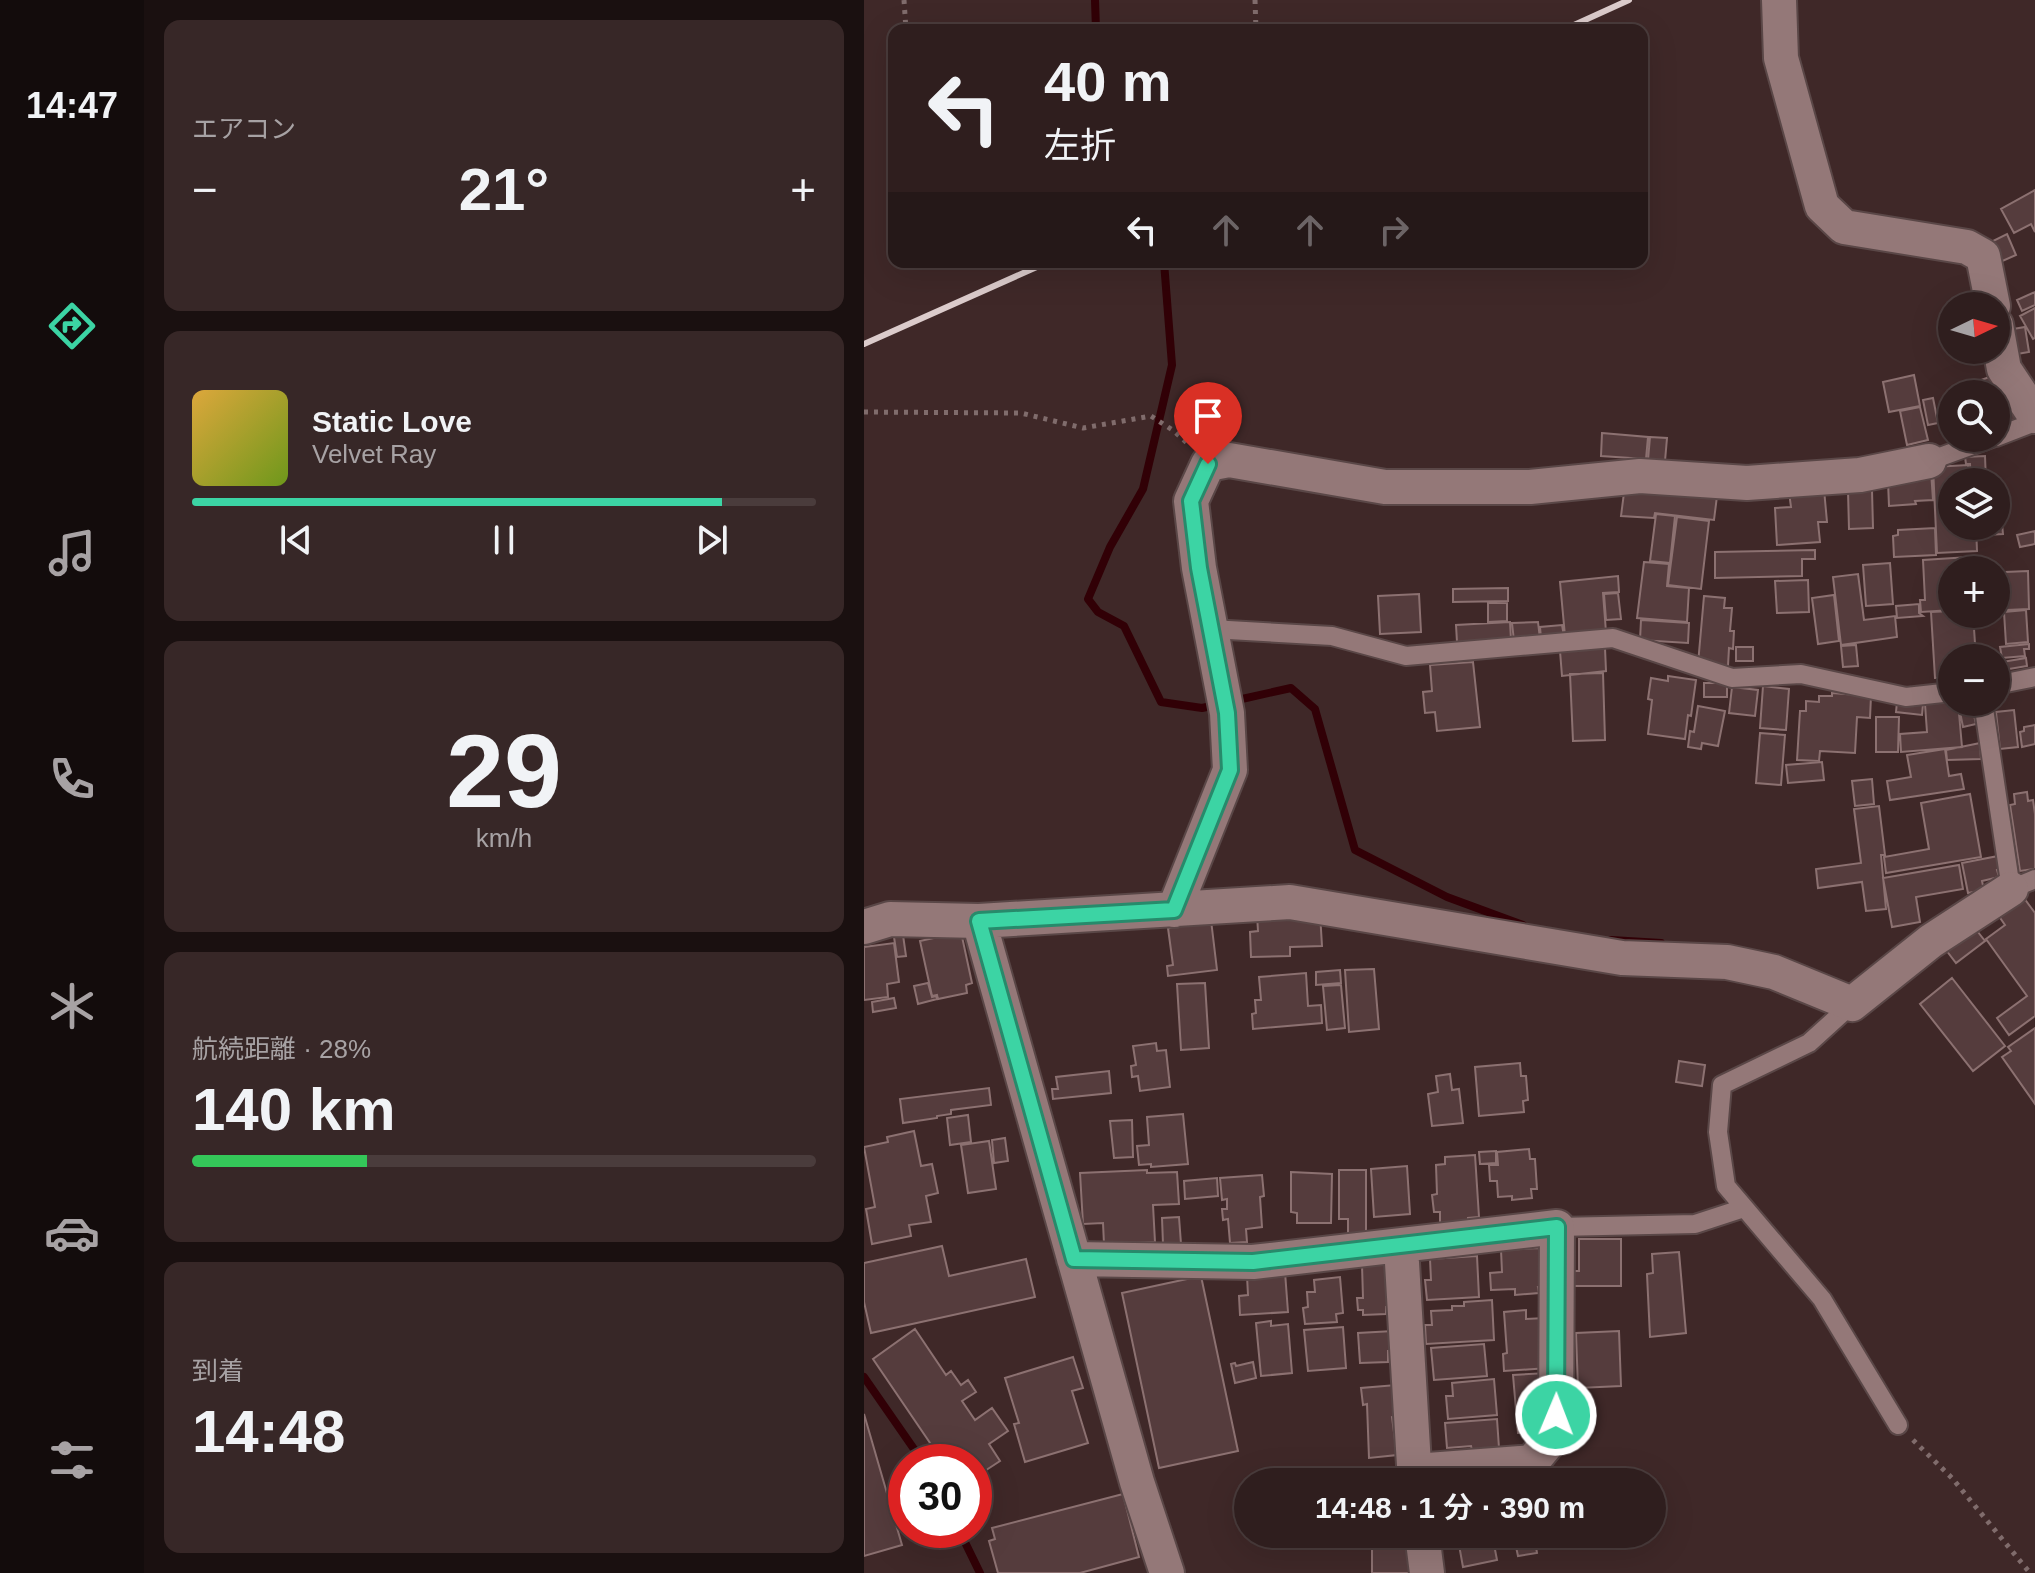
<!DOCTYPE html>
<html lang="ja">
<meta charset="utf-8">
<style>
body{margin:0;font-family:Helvetica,"Noto Sans JP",sans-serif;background:#372727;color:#f1f3f6;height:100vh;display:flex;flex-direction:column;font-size:30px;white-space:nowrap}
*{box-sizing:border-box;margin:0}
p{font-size:26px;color:#a7a2a4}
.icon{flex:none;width:44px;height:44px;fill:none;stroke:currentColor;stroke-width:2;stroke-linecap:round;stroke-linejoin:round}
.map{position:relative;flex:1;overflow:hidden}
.sheet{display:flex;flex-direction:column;gap:20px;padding:20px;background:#1a1010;width:720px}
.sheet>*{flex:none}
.banner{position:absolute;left:24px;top:24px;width:760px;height:244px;border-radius:16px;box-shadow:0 8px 32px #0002,0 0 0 2px #4a3c3c;background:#2f1e1e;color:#f1f3f6;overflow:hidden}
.needle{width:52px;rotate:85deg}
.buttons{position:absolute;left:1074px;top:292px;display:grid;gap:16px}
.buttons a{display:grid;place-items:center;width:72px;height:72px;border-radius:50%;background:#2f1e1e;box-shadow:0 8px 32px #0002,0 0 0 2px #4a3c3c;font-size:40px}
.speed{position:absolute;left:24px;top:1444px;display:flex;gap:16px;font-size:40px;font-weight:700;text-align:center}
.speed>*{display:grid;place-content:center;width:104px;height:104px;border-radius:50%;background:#2f1e1e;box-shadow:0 8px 32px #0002,0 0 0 2px #4a3c3c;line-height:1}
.speed .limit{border:12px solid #d22;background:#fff;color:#111}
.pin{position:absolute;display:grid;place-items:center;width:68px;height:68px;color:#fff;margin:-82px -34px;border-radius:50% 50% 50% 0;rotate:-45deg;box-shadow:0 0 8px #0007}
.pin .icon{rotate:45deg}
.me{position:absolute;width:88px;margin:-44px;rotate:1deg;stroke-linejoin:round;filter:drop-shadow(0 0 6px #0008)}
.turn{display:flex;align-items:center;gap:28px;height:168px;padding:0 24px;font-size:36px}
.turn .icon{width:104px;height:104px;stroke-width:2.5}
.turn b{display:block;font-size:56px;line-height:68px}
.lanes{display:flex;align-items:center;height:76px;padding:0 24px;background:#0003;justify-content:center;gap:40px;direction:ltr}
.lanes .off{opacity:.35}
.big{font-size:60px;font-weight:600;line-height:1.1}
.sheet .card{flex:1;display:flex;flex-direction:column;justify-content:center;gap:12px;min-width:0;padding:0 28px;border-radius:16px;background:#372727}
.sheet .dial{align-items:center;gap:0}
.dial b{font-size:104px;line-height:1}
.song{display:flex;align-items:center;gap:24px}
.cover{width:96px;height:96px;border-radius:12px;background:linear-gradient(135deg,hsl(40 70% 55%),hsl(80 70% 35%))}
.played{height:8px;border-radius:4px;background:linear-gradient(90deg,#3cd4a4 85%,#4a3c3c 85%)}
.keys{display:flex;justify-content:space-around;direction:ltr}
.heat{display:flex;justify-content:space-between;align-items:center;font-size:44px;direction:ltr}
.charge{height:12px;border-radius:6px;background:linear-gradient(90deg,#34c759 28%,#4a3c3c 0)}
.trip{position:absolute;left:370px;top:1468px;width:432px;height:80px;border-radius:40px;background:#2f1e1e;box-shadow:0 8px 32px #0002,0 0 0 2px #4a3c3c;font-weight:600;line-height:80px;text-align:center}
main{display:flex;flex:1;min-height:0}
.tabs{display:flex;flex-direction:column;width:144px;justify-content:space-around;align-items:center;background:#130c0c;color:#a7a2a4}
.tabs .icon{width:56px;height:56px}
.tabs .on{color:#3cd4a4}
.tabs b{font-size:36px;color:#f1f3f6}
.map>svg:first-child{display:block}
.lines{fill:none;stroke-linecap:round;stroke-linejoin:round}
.stream{stroke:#310006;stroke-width:8}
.building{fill:#553c3d;stroke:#8c7171;stroke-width:2}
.lane-casing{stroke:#5a4747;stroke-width:22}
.street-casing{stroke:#5a4747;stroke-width:38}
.path{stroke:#806c6c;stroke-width:5;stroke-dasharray:4 6;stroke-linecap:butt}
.lane{stroke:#947878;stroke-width:18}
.street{stroke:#947878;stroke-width:34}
.rail{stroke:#dbcbcb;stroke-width:6}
.route-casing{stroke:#278a6b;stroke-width:20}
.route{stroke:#3cd4a4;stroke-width:14}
</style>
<main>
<nav class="tabs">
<b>14:47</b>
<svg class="icon on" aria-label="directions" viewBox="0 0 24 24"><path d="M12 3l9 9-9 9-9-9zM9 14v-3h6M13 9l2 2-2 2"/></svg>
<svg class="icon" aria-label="music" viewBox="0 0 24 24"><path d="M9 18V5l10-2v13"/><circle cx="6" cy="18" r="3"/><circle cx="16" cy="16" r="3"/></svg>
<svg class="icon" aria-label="phone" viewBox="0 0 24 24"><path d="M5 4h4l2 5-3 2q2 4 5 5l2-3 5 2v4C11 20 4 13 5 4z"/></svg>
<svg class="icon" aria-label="climate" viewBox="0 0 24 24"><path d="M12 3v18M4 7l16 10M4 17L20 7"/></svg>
<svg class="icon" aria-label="car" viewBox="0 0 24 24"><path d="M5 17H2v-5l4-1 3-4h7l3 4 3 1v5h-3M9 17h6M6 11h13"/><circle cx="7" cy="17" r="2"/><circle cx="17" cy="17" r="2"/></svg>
<svg class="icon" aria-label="filters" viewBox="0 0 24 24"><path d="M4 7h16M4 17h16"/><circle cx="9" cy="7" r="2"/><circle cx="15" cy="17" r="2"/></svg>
</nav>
<section class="sheet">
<div class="card"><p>エアコン</p>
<div class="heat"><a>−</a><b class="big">21°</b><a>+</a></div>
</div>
<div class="card">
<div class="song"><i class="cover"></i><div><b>Static Love</b><p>Velvet Ray</p></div></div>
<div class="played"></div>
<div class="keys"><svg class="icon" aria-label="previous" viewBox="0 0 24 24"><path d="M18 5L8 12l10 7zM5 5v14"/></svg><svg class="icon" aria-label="pause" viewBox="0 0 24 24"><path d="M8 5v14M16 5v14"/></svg><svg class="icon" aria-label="next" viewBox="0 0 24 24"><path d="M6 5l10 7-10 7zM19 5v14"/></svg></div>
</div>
<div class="card dial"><b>29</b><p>km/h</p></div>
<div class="card"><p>航続距離 · 28%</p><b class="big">140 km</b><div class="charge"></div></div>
<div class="card"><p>到着</p><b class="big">14:48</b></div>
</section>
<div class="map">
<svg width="1171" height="1573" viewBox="0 0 1171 1573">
<rect width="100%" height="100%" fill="#3f2828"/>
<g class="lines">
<!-- stream -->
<path class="stream" d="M231,0L232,30
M300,262L308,365L279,489L246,547L224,599L234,612L260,626L297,702L338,708L352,705
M369,701L427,688L451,709L491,850L583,897L659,925
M747,940L797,943
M0,1377L59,1462
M95,1530L116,1573"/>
</g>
<!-- building -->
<path class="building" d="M1171,190V232L1167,224L1150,233L1137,209Z
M1143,234L1152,255L1134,263L1125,243Z
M1171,292V305L1158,311L1153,300Z
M1171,308V338L1169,339L1156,316Z
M1161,327L1165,352L1147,355L1143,330Z
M1050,375L1056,406L1025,412L1019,382Z
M1128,376L1137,378L1152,420L1132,427V394H1100L1106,392L1103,385Z
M1069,398L1074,423L1064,425L1059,400Z
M1056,407L1064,440L1043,445L1036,411Z
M738,433L784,437L782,459L737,456Z
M786,437L803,438L801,461L784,460Z
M1121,456L1122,482H1107L1106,464H1102L1101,457Z
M1104,465L1105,482H1088V526H1112L1113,551L1073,553L1069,467Z
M1067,471L1069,500L1051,501L1052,504L1025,506L1024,481Z
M761,485L853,496L850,520L791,513L790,518L757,516Z
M960,489L963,522H954L956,542L913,545L911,508L927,507L925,492Z
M1008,490L1009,528L985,529L984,491Z
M1136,503L1139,534L1122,535V526H1132V504Z
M792,514L811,516L806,563L786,561Z
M813,517L845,521L837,589L804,585Z
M1071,528L1072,555L1030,557L1029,536L1034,535V530Z
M1171,531V544L1156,547L1153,535Z
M951,550V559H938V576L851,578V552Z
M1105,557L1107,570H1088V610L1057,612L1056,600H1061L1059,560Z
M780,562L805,564L803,586L825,588L823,622L773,618Z
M1026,563L1029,604L1002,606L999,565Z
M1164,571L1165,609L1142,610L1141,572Z
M994,574L1000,620L1031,616L1033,637L977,645L969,577Z
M754,576L755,592L739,593L742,632L701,636L696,582Z
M944,580L945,612L913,613L911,581Z
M644,588V601L589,602V589Z
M754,593L757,619L742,620L740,594Z
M555,594L557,632L516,634L514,596Z
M970,595L975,641L954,644L948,598Z
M840,596L861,598L860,608H868L866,631H870L869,649L865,648L864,666L834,664Z
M624,603H643V621L624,622Z
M1055,604V613L1059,616L1033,618L1032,606Z
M1162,610L1164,642L1142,644L1140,612Z
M1088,611V614H1109L1112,658H1088V677L1071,678L1067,612Z
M777,620L825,623L824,643L776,640Z
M646,622L647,640L593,642L592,625Z
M674,622L676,639L650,641L648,623Z
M698,625L700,636L677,638L676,627Z
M1165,644V649H1160L1161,656L1138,658L1136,647Z
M992,645L994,666L979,667L977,646Z
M872,647H889V661H872Z
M741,648L742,671L698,676L696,651Z
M1162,658L1163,666L1139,670L1138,662Z
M609,662L616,727L573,731L571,712L561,713L559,692L568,691L566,665Z
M739,673L741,740L709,741L706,674Z
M804,676L832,680L827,716L824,715L821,739L784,734L788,700L784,699L787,678L804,681Z
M840,683H863V697H840Z
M899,686L925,689L922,730L896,728Z
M868,687L894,690L891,716L865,713Z
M968,693L1007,696L1006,718L993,717L991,753L956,751L955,761L933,760L936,711H942V701L955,702V696H968Z
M1088,701L1094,702L1098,747L1037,752L1036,734L1063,732L1061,704Z
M1033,702L1059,704L1058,715L1032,712Z
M1094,702H1107L1112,724L1099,727Z
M834,706L861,711L854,746L838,743L837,749L824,747L826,731L830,732Z
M1150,710L1154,747L1136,749L1132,712Z
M1012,717H1035L1034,752H1012Z
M1171,725V744L1158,747L1156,732L1160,731V727Z
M896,733L921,735L917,785L892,783Z
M1116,743L1117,759L1083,760L1082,750Z
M1081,749L1085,776L1097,774L1100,789L1026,800L1023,781L1047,777L1043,755Z
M958,762L960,780L924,783L922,765Z
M1008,779L1010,804L991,806L988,781Z
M1163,792L1164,801L1169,800L1171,814V869L1156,871L1146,805L1151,804L1150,794Z
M1106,794L1117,857L1022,873L1020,857L1065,849L1057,803Z
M1015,806L1021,855H1017L1022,909L1002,911L998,882L954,888L952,869L997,863L990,809Z
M1134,856L1137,869L1133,870L1135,877L1118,881L1120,890L1104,893L1098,863Z
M1095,865L1099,889L1052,897L1056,922L1028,927L1019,878Z
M1157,894L1171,913V1016L1145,1035L1133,1018L1163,996L1122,939L1141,925L1132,912Z
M456,913L458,946L426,947V956L387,957L386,932L394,931L393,915Z
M347,920L353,970L304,976L303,966L309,965L304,928L311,927V924Z
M1110,927L1121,941L1092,963L1082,950Z
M97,932L108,983L102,985L103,993L74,999L73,995L68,996L56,941Z
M39,935L42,956L33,957L30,937Z
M30,943L35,982L23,984L24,997L0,1000V947Z
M510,969L515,1029L485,1032L481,970Z
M476,970L477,983L452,985V972Z
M442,973L444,1006L457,1005L458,1023L389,1029L388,1014L392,1013L391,1000H397L395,977Z
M1088,978L1141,1046L1109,1071L1056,1004Z
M64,983L68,997L72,996L73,999L54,1004L50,986Z
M341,983L345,1048L317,1050L313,984Z
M477,985L481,1028L463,1030L459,986Z
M30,998L32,1008L9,1012L8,1002Z
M1171,1028V1104L1138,1057L1147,1051L1144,1047Z
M292,1043L293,1051L302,1050L306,1087L276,1091L274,1076L268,1077L267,1066L272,1065L269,1046Z
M815,1061L841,1065L838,1086L812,1082Z
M656,1063L657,1076H662L664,1100L659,1101L660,1112L615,1116L611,1067Z
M245,1071L247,1093L189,1099L188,1089H194L192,1077Z
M586,1074L588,1090L595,1089L599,1123L568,1126L564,1094L574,1092L572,1076Z
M125,1088L127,1105L87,1110V1114L73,1116V1118L39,1123L36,1099Z
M319,1114L324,1164L287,1167V1164L275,1165L273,1146L285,1145L283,1117Z
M104,1115L107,1142L86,1145L83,1118Z
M268,1120L269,1157L250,1158L246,1121Z
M50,1131L57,1166L68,1164L74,1193L62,1196L67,1222L45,1225L47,1236L8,1244L2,1209L11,1207L0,1147L24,1142L23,1137Z
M141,1138L144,1161L130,1163L128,1140Z
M125,1141L132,1189L104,1193L97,1145Z
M665,1149L666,1159H671L673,1189H667L668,1198L648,1200V1196L634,1197L633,1181H626L625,1165H634L633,1152Z
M632,1151V1163L616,1164L615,1152Z
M611,1155L615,1217L604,1218V1223L576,1224V1212H570L568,1195L573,1194L572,1165L581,1164V1157Z
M543,1166L546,1214L510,1217L507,1169Z
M283,1170V1173L313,1172L315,1204L289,1205L291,1242L240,1244L239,1223L219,1224L216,1173Z
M475,1170H502V1233H484V1219H475Z
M427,1172L468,1174L467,1223H433V1213L427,1212Z
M398,1175L400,1196L396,1197L398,1227L382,1229L383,1242L366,1243L364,1219L359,1220L358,1209H363V1199L358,1200L356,1178Z
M353,1178L354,1196L321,1199L320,1181Z
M315,1217L317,1244H299L298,1218Z
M715,1239H757V1286H710V1271H715Z
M78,1246L85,1276L162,1259L171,1297L7,1333L0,1302V1263Z
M675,1248L678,1287H674L675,1293L651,1295V1289L627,1290L626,1273L638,1272L637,1250Z
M815,1252L822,1333L786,1337L783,1274L789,1273L788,1254Z
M613,1256L615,1297L563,1300L561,1280H567L566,1259Z
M527,1264L529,1307H522V1314L499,1315V1310H494L493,1298H499L498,1265Z
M421,1272L424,1312L376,1315L375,1296L384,1295L383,1276Z
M337,1276L374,1451L295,1468L258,1293Z
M476,1277L479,1313L472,1314L473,1322L441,1324L439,1308L444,1307L443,1292H451L450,1280Z
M628,1300L630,1340L562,1344L561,1325H568L567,1311L588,1310V1306H600V1302Z
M662,1310V1319L681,1318L684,1368L640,1371L639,1354L643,1353L640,1312Z
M407,1321V1326L424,1324L428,1373L397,1376L392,1323Z
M479,1327L482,1368L444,1371L440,1330Z
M51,1329L82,1375L87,1371L97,1385L104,1380L112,1392L98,1401L111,1420L128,1408L144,1431L125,1444L136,1461L110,1478V1462H79L9,1359Z
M529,1331L530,1351H524V1362L496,1363L494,1333Z
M755,1331L757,1386L714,1388L712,1333Z
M620,1344L623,1376L570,1380L567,1348Z
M209,1357L219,1388L208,1391L224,1443L161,1462L150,1424L155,1423L141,1378Z
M389,1362L392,1378L371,1383L367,1364L371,1363L372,1366Z
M684,1373L680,1431L654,1433L649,1375Z
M630,1379L633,1415L584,1419L582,1396H589L588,1383Z
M532,1385L535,1416L528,1417L533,1455L505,1458L503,1404L499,1405L497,1388Z
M0,1414L38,1545L0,1556Z
M633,1419L635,1448L608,1450L607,1446L583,1448L581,1423Z
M259,1494L275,1557L216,1573H134L125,1541L131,1539L128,1528Z
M508,1534H535V1538H546V1573H508Z
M598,1534H628L633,1560L599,1567L595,1545L599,1544Z
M630,1534H686L688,1545L672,1547L673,1553L654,1556L651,1542L642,1543L641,1539L631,1540Z"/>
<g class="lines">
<!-- lane casing -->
<g class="lane-casing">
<path id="lane" d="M1132,437L1171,422
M1065,461L1128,438
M347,629L468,636L542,656L749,638L868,678L937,674L1042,697L1088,692
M1132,685L1171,677
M1119,702L1147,889L1171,879
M988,1004L945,1043L858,1085L854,1132L862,1186L958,1299L1034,1425
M693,1227L831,1224L880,1208"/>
</g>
<!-- street casing -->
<g class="street-casing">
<path id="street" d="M915,0L917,58L958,206L980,227L1103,247L1119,256L1129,306
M1132,325L1140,369L1171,416
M310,910L366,770L363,713L335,568L327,501L344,464L365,460L521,487H666L776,476L883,483L996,475L1065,461
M115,921L273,1482L303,1573
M0,927L26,919L115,921L426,902L758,958L863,962L910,972L988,1004L1067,941L1147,889
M537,1246L551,1482
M210,1259L389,1262L693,1227L692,1433L668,1462L551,1471
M558,1534L563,1573"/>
</g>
<!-- path -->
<path class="path" d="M40,0L42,30
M391,0L392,30
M0,412L157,413L219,428L287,416L310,431L323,443
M1049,1440L1088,1478L1166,1573"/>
<!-- lane -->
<use href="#lane" class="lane"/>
<!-- street -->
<use href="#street" class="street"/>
<!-- rail -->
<path class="rail" d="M699,30L765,0
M0,344L184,262"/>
</g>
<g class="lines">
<!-- route casing -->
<g class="route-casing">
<path id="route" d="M344,464L327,501L335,568L363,713L366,770L310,910L115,921L210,1259L389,1262L693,1227L692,1415"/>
</g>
<!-- route -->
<use href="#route" class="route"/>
</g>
</svg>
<div class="buttons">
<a><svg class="needle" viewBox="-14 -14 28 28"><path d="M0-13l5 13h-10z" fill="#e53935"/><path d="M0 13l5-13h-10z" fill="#a7a2a4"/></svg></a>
<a><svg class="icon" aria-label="search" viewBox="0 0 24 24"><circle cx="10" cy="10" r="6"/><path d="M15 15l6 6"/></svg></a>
<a><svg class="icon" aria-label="layers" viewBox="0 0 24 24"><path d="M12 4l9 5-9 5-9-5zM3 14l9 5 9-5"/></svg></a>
<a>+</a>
<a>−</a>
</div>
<div class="speed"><div class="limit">30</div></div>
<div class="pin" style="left:344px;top:464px;background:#d93025"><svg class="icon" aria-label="arrive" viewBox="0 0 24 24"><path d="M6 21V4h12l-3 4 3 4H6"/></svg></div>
<svg class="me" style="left:692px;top:1415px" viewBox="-20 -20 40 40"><circle r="17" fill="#3cd4a4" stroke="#fff" stroke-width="3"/><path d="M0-11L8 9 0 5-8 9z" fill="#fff"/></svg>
<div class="trip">14:48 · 1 分 · 390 m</div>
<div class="banner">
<div class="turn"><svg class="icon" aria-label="left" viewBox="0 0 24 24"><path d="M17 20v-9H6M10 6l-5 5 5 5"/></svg><div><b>40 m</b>左折</div></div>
<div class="lanes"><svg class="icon" aria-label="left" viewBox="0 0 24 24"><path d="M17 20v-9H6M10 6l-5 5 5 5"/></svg><svg class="icon off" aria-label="ahead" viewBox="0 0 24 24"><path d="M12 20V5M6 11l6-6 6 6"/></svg><svg class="icon off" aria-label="ahead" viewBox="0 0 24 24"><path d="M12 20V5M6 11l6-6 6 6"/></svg><svg class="icon off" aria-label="right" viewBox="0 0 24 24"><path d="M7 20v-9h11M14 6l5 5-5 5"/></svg></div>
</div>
</div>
</main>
